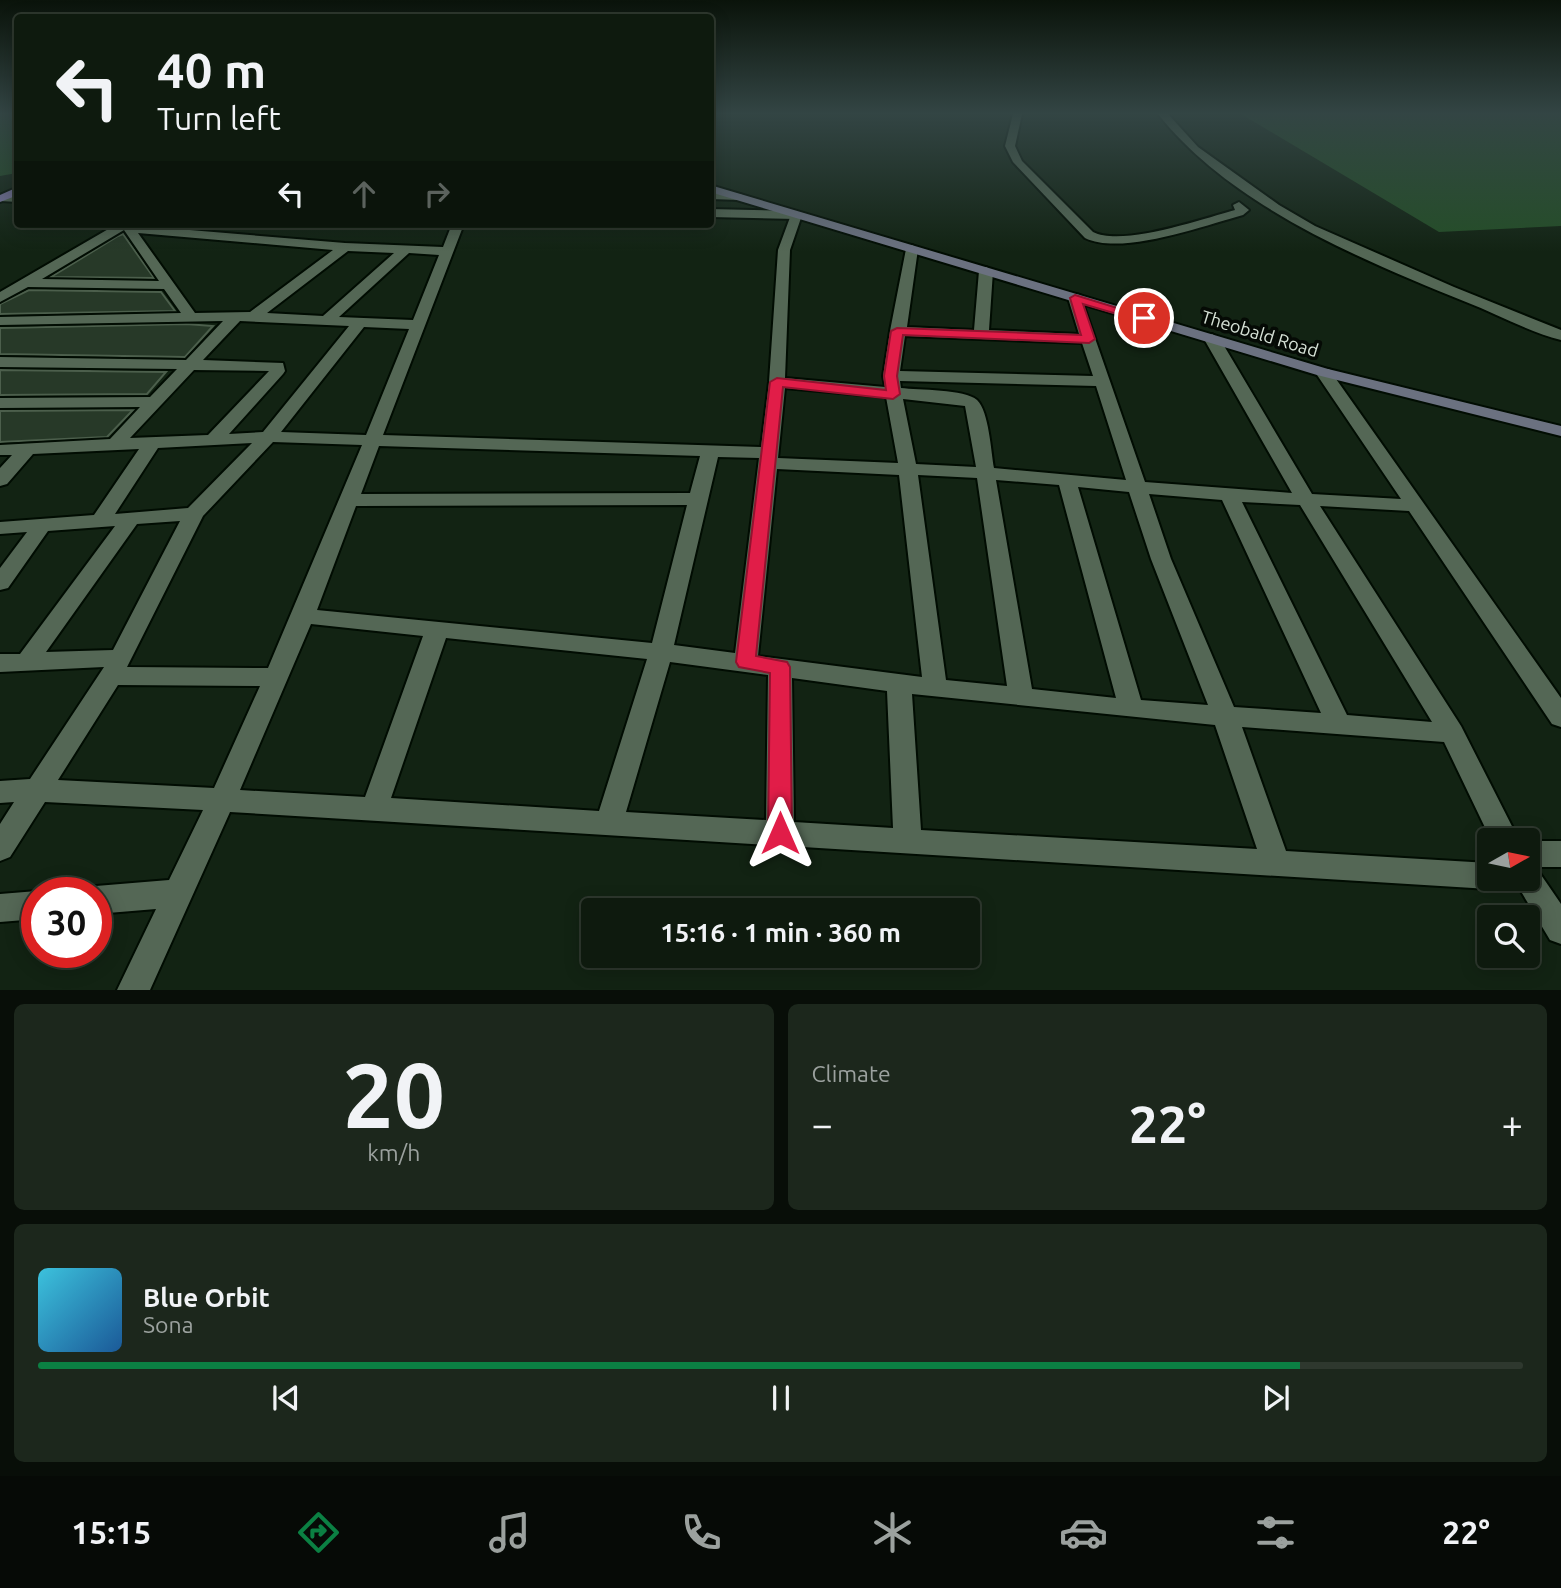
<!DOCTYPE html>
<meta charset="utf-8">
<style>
body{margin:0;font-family:Ubuntu,sans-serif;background:#1c271c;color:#f1f3f6;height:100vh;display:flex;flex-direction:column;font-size:26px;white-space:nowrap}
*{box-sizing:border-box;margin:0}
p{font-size:23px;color:#9ba19e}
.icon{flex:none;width:38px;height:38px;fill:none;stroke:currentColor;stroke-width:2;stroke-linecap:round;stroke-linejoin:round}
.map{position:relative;height:990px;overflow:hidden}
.drawer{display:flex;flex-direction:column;gap:14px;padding:14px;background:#080e08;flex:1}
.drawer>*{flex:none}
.banner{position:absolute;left:14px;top:14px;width:700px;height:214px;border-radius:7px;box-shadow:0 4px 18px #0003,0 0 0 2px #2e382e;background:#0e1a0e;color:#f1f3f6;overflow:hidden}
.needle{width:46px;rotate:81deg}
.controls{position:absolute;left:1477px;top:828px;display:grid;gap:14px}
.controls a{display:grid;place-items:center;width:63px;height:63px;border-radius:7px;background:#0e1a0e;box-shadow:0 4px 18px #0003,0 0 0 2px #2e382e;font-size:35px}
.speed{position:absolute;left:21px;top:877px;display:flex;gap:14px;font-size:35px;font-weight:700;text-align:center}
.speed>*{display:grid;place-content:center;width:91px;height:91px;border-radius:50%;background:#0e1a0e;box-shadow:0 4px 18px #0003,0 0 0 2px #2e382e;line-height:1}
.speed .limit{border:10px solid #d22;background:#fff;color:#111}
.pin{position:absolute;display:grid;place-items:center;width:60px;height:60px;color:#fff;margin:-30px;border:4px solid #fff;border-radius:50%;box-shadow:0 2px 7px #0007}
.me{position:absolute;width:77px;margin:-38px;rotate:0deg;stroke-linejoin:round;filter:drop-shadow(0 0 5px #0008)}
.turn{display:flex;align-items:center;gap:24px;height:147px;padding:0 28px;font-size:32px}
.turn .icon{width:91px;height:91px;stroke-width:2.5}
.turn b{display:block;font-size:49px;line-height:60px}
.lanes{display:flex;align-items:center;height:66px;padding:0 28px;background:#0003;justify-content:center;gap:35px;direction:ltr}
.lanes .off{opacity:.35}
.big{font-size:52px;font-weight:700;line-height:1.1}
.drawer .widget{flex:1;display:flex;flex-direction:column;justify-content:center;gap:10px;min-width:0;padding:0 24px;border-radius:10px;background:#1c271c}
.drawer .dial{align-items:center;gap:0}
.dial b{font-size:91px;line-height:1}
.song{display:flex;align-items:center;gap:21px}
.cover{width:84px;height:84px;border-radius:10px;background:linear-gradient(135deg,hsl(190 70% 55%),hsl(210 70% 35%))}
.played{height:7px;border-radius:4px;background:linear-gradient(90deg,#0b8043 85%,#2e382e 85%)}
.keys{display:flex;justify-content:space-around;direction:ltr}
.heat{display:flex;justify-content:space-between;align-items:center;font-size:38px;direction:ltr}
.drawer .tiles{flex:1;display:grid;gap:14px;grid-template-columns:1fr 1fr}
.widget:last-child{grid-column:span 2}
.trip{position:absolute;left:581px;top:898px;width:399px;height:70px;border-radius:7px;background:#0e1a0e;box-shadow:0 4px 18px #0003,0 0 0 2px #2e382e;font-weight:700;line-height:70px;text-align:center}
.menu{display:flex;height:112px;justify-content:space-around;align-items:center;background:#060a06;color:#9ba19e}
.menu .icon{width:49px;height:49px}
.menu .on{color:#0b8043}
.menu b{font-size:32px;color:#f1f3f6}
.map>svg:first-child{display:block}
.green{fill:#244e27}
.building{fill:#273928;stroke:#4c5f4c;stroke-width:2}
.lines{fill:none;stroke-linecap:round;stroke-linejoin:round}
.minor-casing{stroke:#010c02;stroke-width:4}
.tertiary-casing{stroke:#010c02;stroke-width:4}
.secondary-casing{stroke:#010c02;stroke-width:4}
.primary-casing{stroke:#010c02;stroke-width:4}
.minor{fill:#546755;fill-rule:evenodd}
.tertiary{fill:#546755;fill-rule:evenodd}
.secondary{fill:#6b7180;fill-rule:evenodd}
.primary{fill:#827bac;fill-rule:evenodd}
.route{fill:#e11d48;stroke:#92132f;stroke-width:2}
.labels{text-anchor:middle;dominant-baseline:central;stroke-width:7;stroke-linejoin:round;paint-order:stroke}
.far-street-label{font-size:18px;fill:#d6e1d6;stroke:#050a05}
</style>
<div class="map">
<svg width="1561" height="990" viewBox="0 0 1561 990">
<rect width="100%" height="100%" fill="#122313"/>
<!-- green -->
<path class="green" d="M0,114H18L17,173L0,176Z
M1241,114H1561V226L1439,232Z"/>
<!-- building -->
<path class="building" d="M123,234L154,278L51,277L118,236Z
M29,290L161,292L175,311L0,314V304Z
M186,324L213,326L185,357L0,354V328Z
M0,370L166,372L147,394L0,395Z
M133,410L107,437L0,442V411Z"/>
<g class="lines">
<!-- minor casing -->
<g class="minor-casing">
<path id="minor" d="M1013,114H1022L1015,146L1022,161L1093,232C1122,247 1202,219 1235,210L1233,205L1239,202L1249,210L1243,215C1203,226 1121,256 1085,238L1013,162L1005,146Z
M1158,114H1168L1198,147L1279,205L1315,226L1454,287L1561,330V340C1529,332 1497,314 1466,302C1360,259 1231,206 1158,114Z
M710,193L740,194L746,197L740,200L710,199Z
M792,212L802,215L790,250L785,378L885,387L883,376L890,331L906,249L912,245L918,249L907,327L974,330L979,271L986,267L993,271L989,330L1079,334L1068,298L1075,294L1080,295L1145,482L1292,493L1204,339L1212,334L1220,339L1312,494L1401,499L1315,372L1317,369H1329L1561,698V727L1552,724L1409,511L1320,506L1461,726L1519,840H1491L1444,742L1242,727L1286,851L1489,863V878H1503L1499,885L1489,889L230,812L150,990H117L156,909L96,914V892H84L85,890L96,886L169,880L203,810L45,802L10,857L0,861V824L14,802L0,803V781L30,779L104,667L0,672V654H20L115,526L48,531L8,588L0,590V568L27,532L0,534V522L94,515L139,449L33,454L7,484L0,486V468L12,455H0V445L110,439L140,407L0,408V398L150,397L177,369L0,367V357L186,360L223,321L0,325V317L181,313L164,289L28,287L0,302V292L117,224L345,243L443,247L452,224H464L383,435L761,447L769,382L778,250ZM124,230L159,281L42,279ZM138,233L333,250L250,312L195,313ZM348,251L394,253L323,316L267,313ZM409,253L439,255L413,320L339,317ZM240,321L349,326L263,432L229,434L283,374L285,371L283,363L203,360ZM364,327L409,329L366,435L281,432ZM905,336L1082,343L1093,376L900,371ZM194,370L269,371L208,435L130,438ZM900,381L1096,386L1126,480L994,468C991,452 989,411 977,400C965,389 918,390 901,388ZM785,388L886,397L898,463L778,458ZM903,399L965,406L976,467L916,464ZM273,442L362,445L268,668L127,667L203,516ZM252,443L188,508L115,514L158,448ZM379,446L700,456L690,493L361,494ZM718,457L759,458L735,653L674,645ZM777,469L899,475L922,677L758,656ZM918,475L977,478L1007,686L946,680ZM996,480L1059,485L1116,698L1032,689ZM1078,487L1129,492L1151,559L1208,705L1141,700ZM1149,494L1222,500L1321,713L1234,707L1171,559ZM1242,502L1300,505L1432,722L1347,715ZM687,505L652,643L317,610L356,506ZM180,521L113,650L46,652L137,524ZM311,624L423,636L365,797L240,790ZM446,638L647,659L599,811L391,798ZM670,662L768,675L766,820L626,812ZM792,678L887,691L893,828L794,822ZM118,685L260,686L214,788L58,780ZM912,694L1215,725L1257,849L921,830Z
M1528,841H1561V867H1532L1537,869L1561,904V944L1550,940L1513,878H1528Z
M37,891L41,892H37V919L0,922V894Z"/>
</g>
<!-- tertiary casing -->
<g class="tertiary-casing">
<path id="tertiary" d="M0,195L18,196V202L0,201Z
M710,209L796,211L802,215L796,219L710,217Z"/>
</g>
<!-- secondary casing -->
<g class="secondary-casing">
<path id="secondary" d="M710,185L1328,369L1561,426V436L1317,375L710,192Z"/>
</g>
<!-- primary casing -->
<g class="primary-casing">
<path id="primary" d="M18,187V195L0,202V195Z"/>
</g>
<!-- minor -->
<use href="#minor" class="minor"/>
<!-- tertiary -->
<use href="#tertiary" class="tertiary"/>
<!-- secondary -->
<use href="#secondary" class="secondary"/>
<!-- primary -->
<use href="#primary" class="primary"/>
</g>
<!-- sky -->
<linearGradient id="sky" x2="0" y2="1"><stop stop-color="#0a130a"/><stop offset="0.45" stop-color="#334544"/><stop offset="1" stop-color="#334544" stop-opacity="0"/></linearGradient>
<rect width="1561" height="252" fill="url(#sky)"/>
<!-- route -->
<path class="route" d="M1075,295L1150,318L1144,322L1083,304L1095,339L1089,343L903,335L897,376L900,394L893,399L783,387L756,656L787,662L790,667L792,833L788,840L780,843L772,840L768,833L770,673L739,667L736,662L770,382L777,378L886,390L884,376L891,331L897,328L1081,335L1070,298Z"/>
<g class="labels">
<!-- far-street labels -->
<g class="far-street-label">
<text transform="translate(1260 333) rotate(17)">Theobald Road</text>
</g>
</g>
</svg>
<div class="controls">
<a><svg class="needle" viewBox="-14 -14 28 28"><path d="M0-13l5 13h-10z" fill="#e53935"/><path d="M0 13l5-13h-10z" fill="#9ba19e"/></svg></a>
<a><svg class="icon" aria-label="search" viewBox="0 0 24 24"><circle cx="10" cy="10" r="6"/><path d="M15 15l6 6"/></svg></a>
</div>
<div class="speed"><div class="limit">30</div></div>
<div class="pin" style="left:1144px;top:318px;background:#d93025"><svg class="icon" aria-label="arrive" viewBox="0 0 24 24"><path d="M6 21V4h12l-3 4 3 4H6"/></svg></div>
<svg class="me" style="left:780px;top:833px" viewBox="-20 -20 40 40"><path d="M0-17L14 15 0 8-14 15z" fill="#e11d48" stroke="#fff" stroke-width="4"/></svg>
<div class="trip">15:16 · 1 min · 360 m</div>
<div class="banner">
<div class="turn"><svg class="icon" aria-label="left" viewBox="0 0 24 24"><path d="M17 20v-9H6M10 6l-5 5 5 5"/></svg><div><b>40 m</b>Turn left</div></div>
<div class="lanes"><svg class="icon" aria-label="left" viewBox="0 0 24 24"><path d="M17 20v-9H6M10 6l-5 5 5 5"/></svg><svg class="icon off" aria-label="ahead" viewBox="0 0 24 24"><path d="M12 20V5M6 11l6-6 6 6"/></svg><svg class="icon off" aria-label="right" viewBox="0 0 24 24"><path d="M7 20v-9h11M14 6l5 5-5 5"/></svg></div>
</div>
</div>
<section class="drawer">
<div class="tiles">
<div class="widget dial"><b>20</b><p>km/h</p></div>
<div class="widget"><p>Climate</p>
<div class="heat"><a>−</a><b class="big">22°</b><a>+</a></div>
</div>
<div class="widget">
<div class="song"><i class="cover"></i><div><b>Blue Orbit</b><p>Sona</p></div></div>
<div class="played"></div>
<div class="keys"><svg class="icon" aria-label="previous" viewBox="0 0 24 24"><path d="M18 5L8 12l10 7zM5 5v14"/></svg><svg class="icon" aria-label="pause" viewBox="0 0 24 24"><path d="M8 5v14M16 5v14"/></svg><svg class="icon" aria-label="next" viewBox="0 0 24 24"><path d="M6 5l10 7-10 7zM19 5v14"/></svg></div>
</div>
</div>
</section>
<nav class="menu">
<b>15:15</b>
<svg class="icon on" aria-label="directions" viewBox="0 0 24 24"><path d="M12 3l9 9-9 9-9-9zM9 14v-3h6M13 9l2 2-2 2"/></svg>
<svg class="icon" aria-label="music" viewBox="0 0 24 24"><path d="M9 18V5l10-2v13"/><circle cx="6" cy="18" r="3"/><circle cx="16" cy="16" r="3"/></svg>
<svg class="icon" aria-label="phone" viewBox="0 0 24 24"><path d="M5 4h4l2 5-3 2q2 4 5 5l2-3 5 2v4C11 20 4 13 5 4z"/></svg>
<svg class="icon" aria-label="climate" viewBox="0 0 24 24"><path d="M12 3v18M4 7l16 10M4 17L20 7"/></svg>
<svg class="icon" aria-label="car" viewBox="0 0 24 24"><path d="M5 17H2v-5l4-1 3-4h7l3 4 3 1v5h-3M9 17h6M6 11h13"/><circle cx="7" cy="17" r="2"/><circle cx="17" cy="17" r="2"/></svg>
<svg class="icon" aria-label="filters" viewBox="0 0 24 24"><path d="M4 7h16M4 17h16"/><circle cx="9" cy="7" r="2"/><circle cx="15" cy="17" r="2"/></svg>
<b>22°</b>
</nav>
